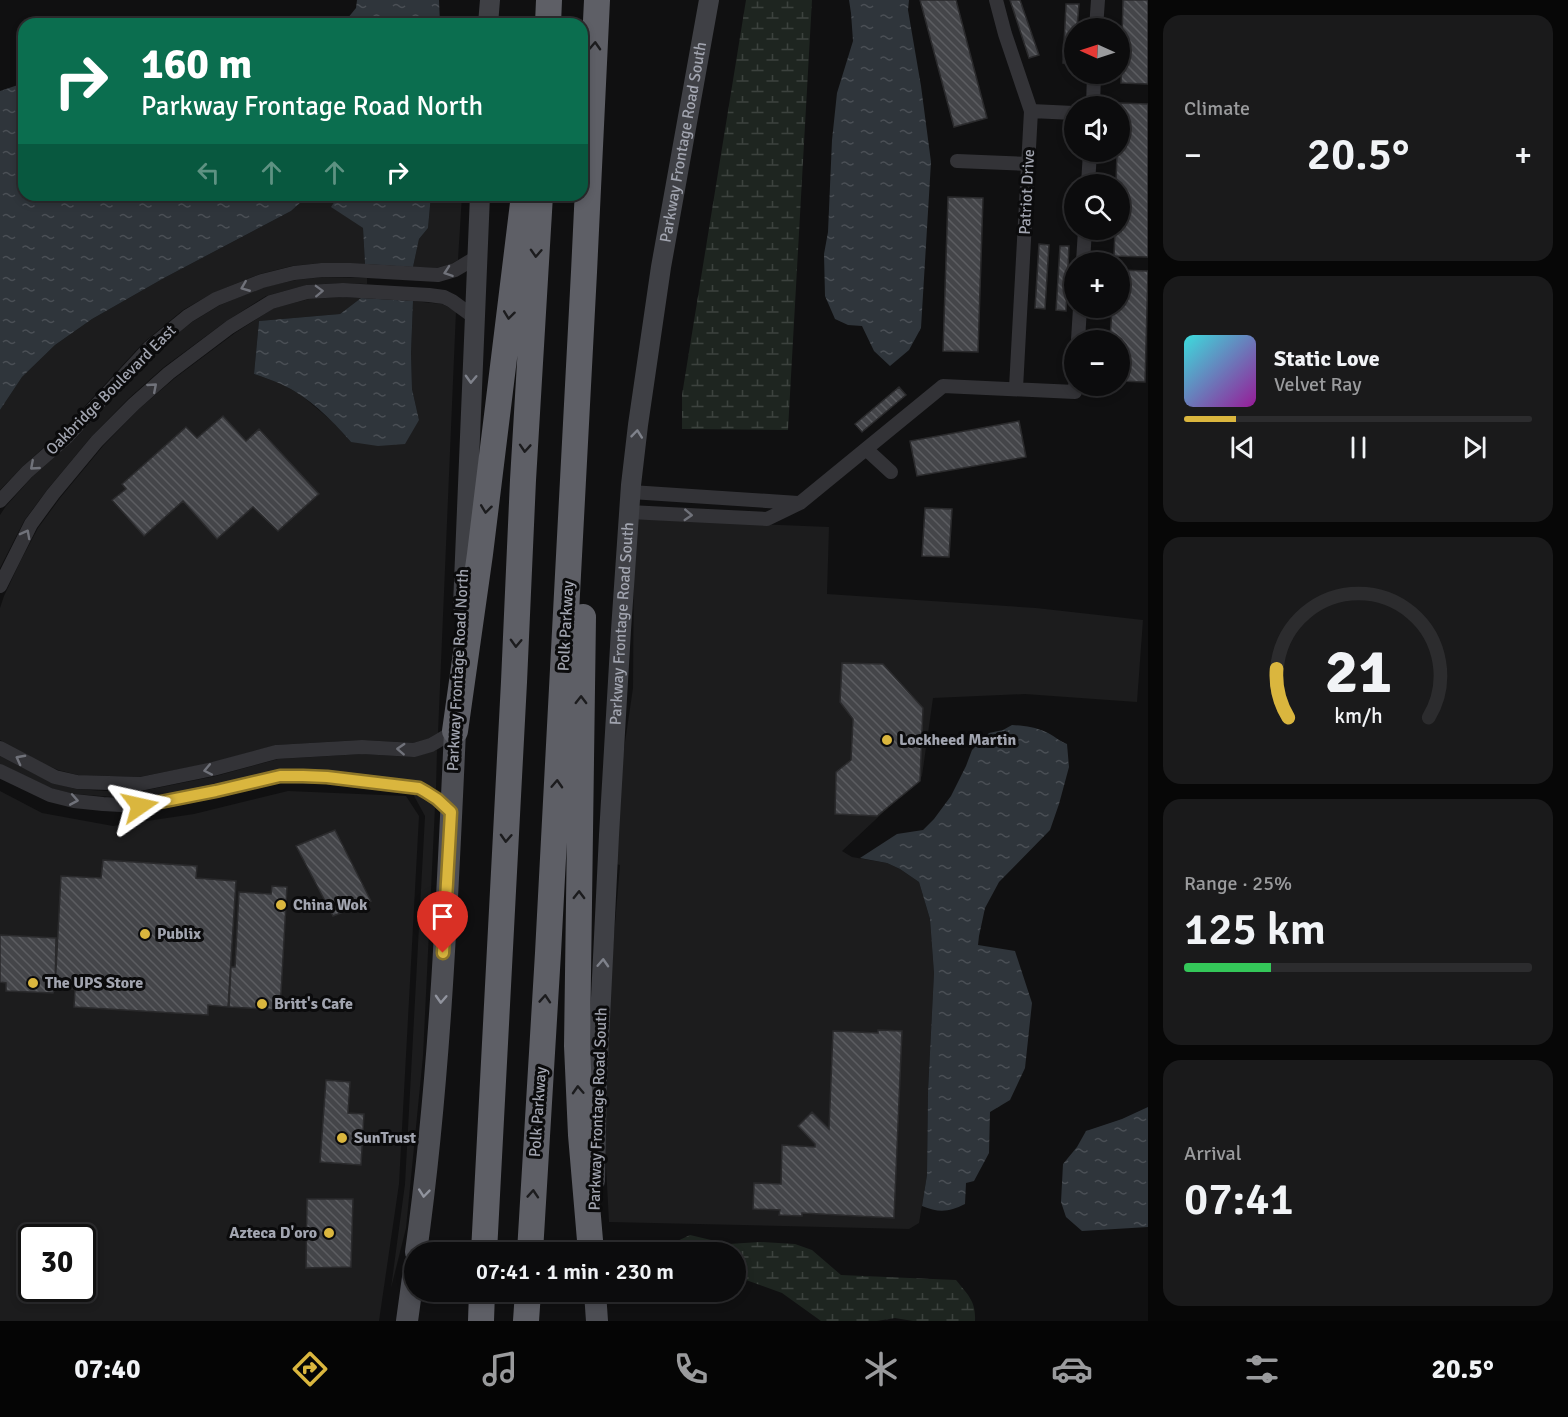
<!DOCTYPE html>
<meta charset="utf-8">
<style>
body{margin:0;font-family:Signika,sans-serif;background:#1a1a1b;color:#f1f3f6;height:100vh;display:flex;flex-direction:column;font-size:22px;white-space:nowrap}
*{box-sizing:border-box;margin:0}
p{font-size:20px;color:#9a9b9d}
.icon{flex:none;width:33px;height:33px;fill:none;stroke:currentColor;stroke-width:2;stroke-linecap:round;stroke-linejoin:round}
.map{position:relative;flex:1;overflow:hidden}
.panel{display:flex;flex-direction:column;gap:15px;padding:15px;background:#070707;width:420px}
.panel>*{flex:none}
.guide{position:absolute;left:18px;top:18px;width:570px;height:183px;border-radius:18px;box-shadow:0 3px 9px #0003,0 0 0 2px #2c2c2e;background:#0b6e4f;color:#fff;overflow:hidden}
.needle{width:39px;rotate:273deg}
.buttons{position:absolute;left:1064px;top:18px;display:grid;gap:12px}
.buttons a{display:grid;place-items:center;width:66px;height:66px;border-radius:50%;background:#0c0c0d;box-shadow:0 3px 9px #0003,0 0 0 2px #2c2c2e;font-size:30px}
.speed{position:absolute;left:18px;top:1224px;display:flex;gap:12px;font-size:30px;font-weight:700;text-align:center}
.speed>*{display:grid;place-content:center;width:78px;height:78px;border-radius:50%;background:#0c0c0d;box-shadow:0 3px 9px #0003,0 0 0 2px #2c2c2e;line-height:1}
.speed .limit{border:3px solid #111;border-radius:9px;background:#fff;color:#111}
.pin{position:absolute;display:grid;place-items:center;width:51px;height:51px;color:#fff;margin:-62px -26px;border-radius:50% 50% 50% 0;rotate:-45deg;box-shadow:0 0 6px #0007}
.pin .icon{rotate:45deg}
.me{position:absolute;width:66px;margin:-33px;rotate:79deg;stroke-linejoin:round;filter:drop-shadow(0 0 4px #0008)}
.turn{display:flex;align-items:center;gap:21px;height:126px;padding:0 24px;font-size:27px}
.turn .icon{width:78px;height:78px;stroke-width:2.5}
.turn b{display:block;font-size:42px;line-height:51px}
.lanes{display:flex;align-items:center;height:57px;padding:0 24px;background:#0003;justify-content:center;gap:30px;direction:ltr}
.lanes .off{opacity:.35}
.big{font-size:45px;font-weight:600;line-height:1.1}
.panel .widget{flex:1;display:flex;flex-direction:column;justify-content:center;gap:9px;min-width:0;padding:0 21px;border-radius:18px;background:#1a1a1b}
.panel .dial{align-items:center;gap:0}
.dial svg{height:156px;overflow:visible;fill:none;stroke:#2c2c2e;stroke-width:7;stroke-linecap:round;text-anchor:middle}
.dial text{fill:#f1f3f6;stroke:none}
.song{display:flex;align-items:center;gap:18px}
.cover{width:72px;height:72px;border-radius:9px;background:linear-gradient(135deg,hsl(180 70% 55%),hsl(300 70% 35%))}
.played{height:6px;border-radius:3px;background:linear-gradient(90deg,#dab63e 15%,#2c2c2e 15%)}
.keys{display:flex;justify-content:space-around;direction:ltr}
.heat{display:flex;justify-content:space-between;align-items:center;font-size:33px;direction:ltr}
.charge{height:9px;border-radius:4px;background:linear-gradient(90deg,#34c759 25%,#2c2c2e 0)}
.trip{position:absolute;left:404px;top:1242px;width:342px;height:60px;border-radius:30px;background:#0c0c0d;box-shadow:0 3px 9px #0003,0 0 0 2px #2c2c2e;font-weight:600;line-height:60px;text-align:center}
.menu{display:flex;height:96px;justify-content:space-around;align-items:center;background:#050505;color:#9a9b9d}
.menu .icon{width:42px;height:42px}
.menu .active{color:#dab63e}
.menu b{font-size:27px;color:#f1f3f6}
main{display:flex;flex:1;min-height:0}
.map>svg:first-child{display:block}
.built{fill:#1c1c1d;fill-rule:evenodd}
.wetland{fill:url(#wetland-marsh)}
.water{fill:url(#water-ripples)}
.building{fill:url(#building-back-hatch);stroke:#2a2a2c;stroke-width:1.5}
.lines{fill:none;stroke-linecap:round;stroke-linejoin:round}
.minor{stroke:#333337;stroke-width:14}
.secondary{stroke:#3f4045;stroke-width:20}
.primary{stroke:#4d4e54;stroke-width:22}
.motorway{stroke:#5e5f66;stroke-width:26}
.oneway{stroke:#1c1c1e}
.oneway2{stroke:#70727a}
.oneway3{stroke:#7f828b}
.oneway4{stroke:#91949e}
.route-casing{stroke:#8e7628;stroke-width:15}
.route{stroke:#dab63e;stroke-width:10}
.poi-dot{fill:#dab63e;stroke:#0b0b0c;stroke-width:2}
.labels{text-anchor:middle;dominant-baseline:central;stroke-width:6;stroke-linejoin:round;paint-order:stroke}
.street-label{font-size:16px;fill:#a2a5b0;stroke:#0b0b0c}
.poi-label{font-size:16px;font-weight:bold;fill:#a2a5b0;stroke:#0b0b0c;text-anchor:start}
</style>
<main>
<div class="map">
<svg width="1148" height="1321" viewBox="0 0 1148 1321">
<defs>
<pattern id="wetland-marsh" width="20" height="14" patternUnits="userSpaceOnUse" patternTransform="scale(1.5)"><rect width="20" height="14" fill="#1e2520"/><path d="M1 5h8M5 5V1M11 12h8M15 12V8" fill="none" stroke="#3c423e"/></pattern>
<pattern id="water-ripples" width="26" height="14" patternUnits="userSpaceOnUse" patternTransform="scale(1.5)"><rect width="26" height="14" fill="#2f353b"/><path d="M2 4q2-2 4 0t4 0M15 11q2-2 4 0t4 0" fill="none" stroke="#4a4f55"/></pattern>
<pattern id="building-back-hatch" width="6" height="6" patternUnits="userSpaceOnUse" patternTransform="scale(1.5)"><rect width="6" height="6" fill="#444549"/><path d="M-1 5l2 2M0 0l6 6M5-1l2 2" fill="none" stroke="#5c5d61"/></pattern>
</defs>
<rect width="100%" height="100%" fill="#101011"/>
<!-- built -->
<path class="built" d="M309,195H339L332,207L363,228L365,264L321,263L292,266L260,274L213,293L183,310L143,343L61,432L22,467L0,490V410L22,377L55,345L92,319L164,278L291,211Z
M431,195H462L458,260L451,264L436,268L413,267L419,239L428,228Z
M323,277L367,278V284L342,283L307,285L266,296L225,322L164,367L128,399L91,437L47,490L24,521L0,568V515L6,506L33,476L73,441L155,352L192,322L220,305L264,287L296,280Z
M343,297L361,298L340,314L259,321L254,374L280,383L301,395L333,422L351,442L419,420L412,389L411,353L413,301L442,304L456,311L438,733L428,739L413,743L362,740L276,745L211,763L139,777L78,775L58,770L42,763L0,740V608L4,596L20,562L38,528L60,498L103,446L140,408L175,378L235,333L274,308L309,299Z
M637,519L829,527L827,594L1036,608L1143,620L1137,702L1025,694L933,698L922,776L842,851L852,857L887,863L900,869L919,882L930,919L934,973L928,1092L927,1175L919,1223L909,1229L609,1222L604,1129L608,1006L620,865L616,864L621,769L633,688L634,547Z
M437,750L436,789L420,782L401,779L381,777L328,770L280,769L214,785L139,799L75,794L53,789L0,764V756L53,783L76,789L106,791H142L216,776L278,759L362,754L414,757Z
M0,791L42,813L113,826L194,814L288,791L406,796L419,816L399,1184L379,1321H0ZM32,1238H82V1288H32Z
M413,794L422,798L435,807L423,1056L406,1228L391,1288L405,1184L425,816Z"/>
<!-- wetland -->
<path class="wetland" d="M746,0H812L788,430L682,429V395Z
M690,1235L728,1244L760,1242L795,1244L812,1250L841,1275L956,1280C968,1295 976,1301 975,1321H913L895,1318L877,1321H821L782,1293L735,1276V1252H612L610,1240L671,1244Z"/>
<!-- water -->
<path class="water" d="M357,0H439L440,24H343L356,8Z
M849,0H909L908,10L921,86L931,162L921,328L909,350L890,366L874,351L862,326L848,325L835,319L825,296L824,254L828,232L832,140L837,93L853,41L851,13Z
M24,83V195H309L291,211L164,278L92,319L55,345L22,377L0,410V91Z
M339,195H431L428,228L419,239L413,267L365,264L363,228L331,207Z
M361,298L413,301L411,353L412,389L419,420L405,444L378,446L351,442C331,419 309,397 281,384C272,380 263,377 254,374L259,321L340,314Z
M1012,725C1024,726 1035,727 1046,732C1053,735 1059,741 1067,744L1069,767L1059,804L1050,830L999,882L985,908L979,936L978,945L1015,951L1032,1003L1025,1068L1010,1100L990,1112L989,1153L974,1181L966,1183L965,1204C949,1212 939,1213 922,1206L927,1175L928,1092L934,973L930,919L919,882L900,869L887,863L860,858L897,834L923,830L934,819L951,796L966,766L972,750L989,733L1003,730Z
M1148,1107V1227L1082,1231L1066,1217L1061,1202L1063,1164L1077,1147L1086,1131L1122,1119Z"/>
<!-- building -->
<path class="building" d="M920,0H956L987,118L954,127Z
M1010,0H1020L1039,55L1029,58Z
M1123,0H1148V84L1121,83Z
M1066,4H1079L1077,28H1074V64L1063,63Z
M1119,103L1148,104V257L1114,256L1115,230H1119V184H1116L1117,152H1119Z
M948,197L983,198L978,352L943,351Z
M1039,244L1049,245L1045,309L1035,308Z
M1060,246H1069L1066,311L1056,310Z
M1119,270L1148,271L1145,382L1119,381V340H1110L1112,308H1119Z
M899,387L906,395L862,432L855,424Z
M223,416L246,441L259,429L319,494L278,531L253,507L217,539L183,501L144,536L112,500L126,489L122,484L186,427L197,438Z
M1019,421L1026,457L917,476L910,441Z
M925,508L952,509L949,557L922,556Z
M842,663L883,664L923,708L920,781L877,816L835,814L836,772L851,760L853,719L840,702Z
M335,830L371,901L333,916L296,846Z
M103,860L197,866L196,878L236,881L228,1007L208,1005V1015L74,1007L75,989L55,988L61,876L101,878Z
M272,886L287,887L280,1010L229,1007L231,967H235L239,892L271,894Z
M0,935L56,938L55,988L53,993L6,991V983L0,982Z
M878,1030L902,1031L894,1218L802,1213V1216L779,1215L780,1210L753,1209L754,1183L781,1184L782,1145L815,1147V1144L798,1126L812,1112L829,1129L833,1031L878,1033Z
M326,1080L350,1082L348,1113L364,1114L361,1165L320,1162Z
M307,1199H353L351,1267L306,1268Z"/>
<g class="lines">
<!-- minor -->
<path class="minor" d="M996,0L1005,34L1031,111L1016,388
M1096,28L1098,0
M1093,106L1094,74
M1031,111L1074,113
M957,161L1028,164
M1088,184L1090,152
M1083,262L1085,230
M1078,340L1080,308
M866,449L891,472
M631,492L798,503
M0,501L27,472L67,437L149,348L188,316L216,299L262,281L294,273L322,270H350L438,275L455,270L477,257
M629,512L767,519L800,503L943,386L1075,392V386
M0,586L31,524L53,494L97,441L134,404L169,373L230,327L271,302L307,292L343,290L429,295L444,297L452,301L474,317
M0,748L55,777L77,782L140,784L213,769L276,752L362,747L414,750L431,745L455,731
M0,771L50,795L74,801L103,804L140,806L216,791L280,776L327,777L419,788C431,794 441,803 451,812"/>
<!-- secondary -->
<g class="secondary">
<path d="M488,24L490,0"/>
<path d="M463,606L480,195"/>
<path id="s1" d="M595,1181L597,1080L609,835L621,630L631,485L638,425L661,267L709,0"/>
</g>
<!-- primary -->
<path class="primary" d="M416,1252C440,1080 447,905 455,731
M595,1292L597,1321
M407,1321L414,1270"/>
<!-- motorway -->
<path class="motorway" d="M548,24L549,0
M583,617L577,1046L581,1135L591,1252
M455,731L480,554L524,195
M484,1252L514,682L523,480L540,195
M530,1252L548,953L584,272L597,0
M481,1321L482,1292
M526,1321L528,1292"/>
</g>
<!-- one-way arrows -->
<defs><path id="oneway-chevron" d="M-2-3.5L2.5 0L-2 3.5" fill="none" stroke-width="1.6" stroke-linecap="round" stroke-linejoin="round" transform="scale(1.5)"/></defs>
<g class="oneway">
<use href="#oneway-chevron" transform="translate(595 46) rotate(-87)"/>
<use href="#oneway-chevron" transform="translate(536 253) rotate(93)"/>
<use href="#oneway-chevron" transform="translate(509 315) rotate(97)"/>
<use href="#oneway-chevron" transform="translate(525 448) rotate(94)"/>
<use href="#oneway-chevron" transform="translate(486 509) rotate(97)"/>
<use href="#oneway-chevron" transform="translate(516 643) rotate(92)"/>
<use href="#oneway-chevron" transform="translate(581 700) rotate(-89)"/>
<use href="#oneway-chevron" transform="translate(557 784) rotate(-87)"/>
<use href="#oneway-chevron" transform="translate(506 838) rotate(93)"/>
<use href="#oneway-chevron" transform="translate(579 895) rotate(-89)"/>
<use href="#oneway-chevron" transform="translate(545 999) rotate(-86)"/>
<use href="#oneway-chevron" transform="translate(578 1090) rotate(-93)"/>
<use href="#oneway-chevron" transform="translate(533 1194) rotate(-86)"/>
</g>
<g class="oneway2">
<use href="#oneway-chevron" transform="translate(448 272) rotate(161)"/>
<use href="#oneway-chevron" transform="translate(245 287) rotate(158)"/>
<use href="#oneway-chevron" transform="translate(319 291) rotate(-2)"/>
<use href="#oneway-chevron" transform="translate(153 387) rotate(-41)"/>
<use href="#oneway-chevron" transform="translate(34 466) rotate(139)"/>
<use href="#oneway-chevron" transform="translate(688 515) rotate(3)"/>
<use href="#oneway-chevron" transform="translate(26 534) rotate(-62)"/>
<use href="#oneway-chevron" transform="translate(401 749) rotate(-177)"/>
<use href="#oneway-chevron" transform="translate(20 759) rotate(-152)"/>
<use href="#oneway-chevron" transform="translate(208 770) rotate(169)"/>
<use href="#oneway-chevron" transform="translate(74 800) rotate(10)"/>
</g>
<g class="oneway3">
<use href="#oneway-chevron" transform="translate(471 379) rotate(92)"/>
<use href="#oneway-chevron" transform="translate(637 434) rotate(-84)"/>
<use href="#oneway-chevron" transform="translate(603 963) rotate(-87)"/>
</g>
<g class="oneway4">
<use href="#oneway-chevron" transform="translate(441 999) rotate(93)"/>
<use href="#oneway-chevron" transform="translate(424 1193) rotate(96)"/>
</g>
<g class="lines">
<!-- route casing -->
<g class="route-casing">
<path id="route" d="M140,806L216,791L280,776H303L327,777L419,788L426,792L437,799L451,812L443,953"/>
</g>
<!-- route -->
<use href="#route" class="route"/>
</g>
<!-- markers -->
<g class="poi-dot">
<circle cx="887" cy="740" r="6"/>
<circle cx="281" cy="905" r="6"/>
<circle cx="145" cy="934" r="6"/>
<circle cx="33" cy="983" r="6"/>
<circle cx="262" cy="1004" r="6"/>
<circle cx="342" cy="1138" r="6"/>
<circle cx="329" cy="1233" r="6"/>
</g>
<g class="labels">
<!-- street labels -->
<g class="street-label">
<text stroke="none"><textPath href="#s1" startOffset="1044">Parkway Frontage Road South</textPath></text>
<text transform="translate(1027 192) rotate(-87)">Patriot Drive</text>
<text transform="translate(111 390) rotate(-45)">Oakbridge Boulevard East</text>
<text stroke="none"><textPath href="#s1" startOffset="558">Parkway Frontage Road South</textPath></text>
<text transform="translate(566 626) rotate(-87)">Polk Parkway</text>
<text transform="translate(458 670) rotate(-87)">Parkway Frontage Road North</text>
<text transform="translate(598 1109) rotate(-88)">Parkway Frontage Road South</text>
<text transform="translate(538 1112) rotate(-86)">Polk Parkway</text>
</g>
<!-- poi labels -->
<g class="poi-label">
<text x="899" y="740">Lockheed Martin</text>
<text x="293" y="905">China Wok</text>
<text x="157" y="934">Publix</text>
<text x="45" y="983">The UPS Store</text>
<text x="274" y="1004">Britt's Cafe</text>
<text x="354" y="1138">SunTrust</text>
<text x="317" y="1233" text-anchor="end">Azteca D'oro</text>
</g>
</g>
</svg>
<div class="buttons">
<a><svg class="needle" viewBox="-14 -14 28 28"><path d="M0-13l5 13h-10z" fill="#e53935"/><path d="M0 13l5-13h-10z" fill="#9a9b9d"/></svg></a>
<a><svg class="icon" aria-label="sound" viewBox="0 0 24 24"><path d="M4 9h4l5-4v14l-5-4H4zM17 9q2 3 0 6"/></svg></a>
<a><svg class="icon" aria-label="search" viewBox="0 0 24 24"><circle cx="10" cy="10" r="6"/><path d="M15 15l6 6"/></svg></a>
<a>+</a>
<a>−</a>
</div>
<div class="speed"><div class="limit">30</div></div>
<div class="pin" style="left:443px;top:953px;background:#d93025"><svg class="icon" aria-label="arrive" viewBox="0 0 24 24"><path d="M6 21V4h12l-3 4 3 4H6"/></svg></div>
<svg class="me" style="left:140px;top:806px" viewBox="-20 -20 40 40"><path d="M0-17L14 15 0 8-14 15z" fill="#dab63e" stroke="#fff" stroke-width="4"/></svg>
<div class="trip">07:41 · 1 min · 230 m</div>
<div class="guide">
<div class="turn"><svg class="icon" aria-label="right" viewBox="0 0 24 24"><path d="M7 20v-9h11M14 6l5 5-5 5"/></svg><div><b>160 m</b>Parkway Frontage Road North</div></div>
<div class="lanes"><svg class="icon off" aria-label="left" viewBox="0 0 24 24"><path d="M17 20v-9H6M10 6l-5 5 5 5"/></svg><svg class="icon off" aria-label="ahead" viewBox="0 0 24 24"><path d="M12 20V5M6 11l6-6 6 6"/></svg><svg class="icon off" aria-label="ahead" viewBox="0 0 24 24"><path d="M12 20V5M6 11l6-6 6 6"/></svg><svg class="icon" aria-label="right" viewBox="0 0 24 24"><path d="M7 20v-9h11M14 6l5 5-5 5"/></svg></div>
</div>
</div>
<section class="panel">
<div class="widget"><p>Climate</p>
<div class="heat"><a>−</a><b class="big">20.5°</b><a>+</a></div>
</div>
<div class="widget">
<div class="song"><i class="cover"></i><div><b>Static Love</b><p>Velvet Ray</p></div></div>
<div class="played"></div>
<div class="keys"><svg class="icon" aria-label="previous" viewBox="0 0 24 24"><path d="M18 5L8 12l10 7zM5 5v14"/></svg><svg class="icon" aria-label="pause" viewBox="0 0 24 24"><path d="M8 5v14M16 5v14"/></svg><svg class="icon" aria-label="next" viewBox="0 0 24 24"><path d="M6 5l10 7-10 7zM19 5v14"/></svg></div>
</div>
<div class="widget dial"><svg viewBox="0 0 100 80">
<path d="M14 69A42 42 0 1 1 86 69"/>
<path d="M14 69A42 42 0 0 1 8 44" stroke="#dab63e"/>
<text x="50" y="56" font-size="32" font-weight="700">21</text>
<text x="50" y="72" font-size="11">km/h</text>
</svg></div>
<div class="widget"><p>Range · 25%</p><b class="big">125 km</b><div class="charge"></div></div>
<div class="widget"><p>Arrival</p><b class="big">07:41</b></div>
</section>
</main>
<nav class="menu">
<b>07:40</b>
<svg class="icon active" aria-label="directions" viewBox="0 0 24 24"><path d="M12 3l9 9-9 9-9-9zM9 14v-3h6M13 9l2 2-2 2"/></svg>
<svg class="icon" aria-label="music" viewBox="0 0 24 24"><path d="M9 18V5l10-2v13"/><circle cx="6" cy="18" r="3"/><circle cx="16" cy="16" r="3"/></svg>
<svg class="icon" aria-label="phone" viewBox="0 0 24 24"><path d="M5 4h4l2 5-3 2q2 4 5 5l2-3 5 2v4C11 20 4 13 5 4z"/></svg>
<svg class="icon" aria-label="climate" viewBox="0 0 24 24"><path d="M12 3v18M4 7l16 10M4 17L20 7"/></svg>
<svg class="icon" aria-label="car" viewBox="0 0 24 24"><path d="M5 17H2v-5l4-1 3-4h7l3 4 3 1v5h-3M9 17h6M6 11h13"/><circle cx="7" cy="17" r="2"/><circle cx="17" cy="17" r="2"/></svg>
<svg class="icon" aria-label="filters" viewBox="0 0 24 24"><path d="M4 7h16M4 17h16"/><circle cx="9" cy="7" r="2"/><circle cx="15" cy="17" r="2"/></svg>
<b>20.5°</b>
</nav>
